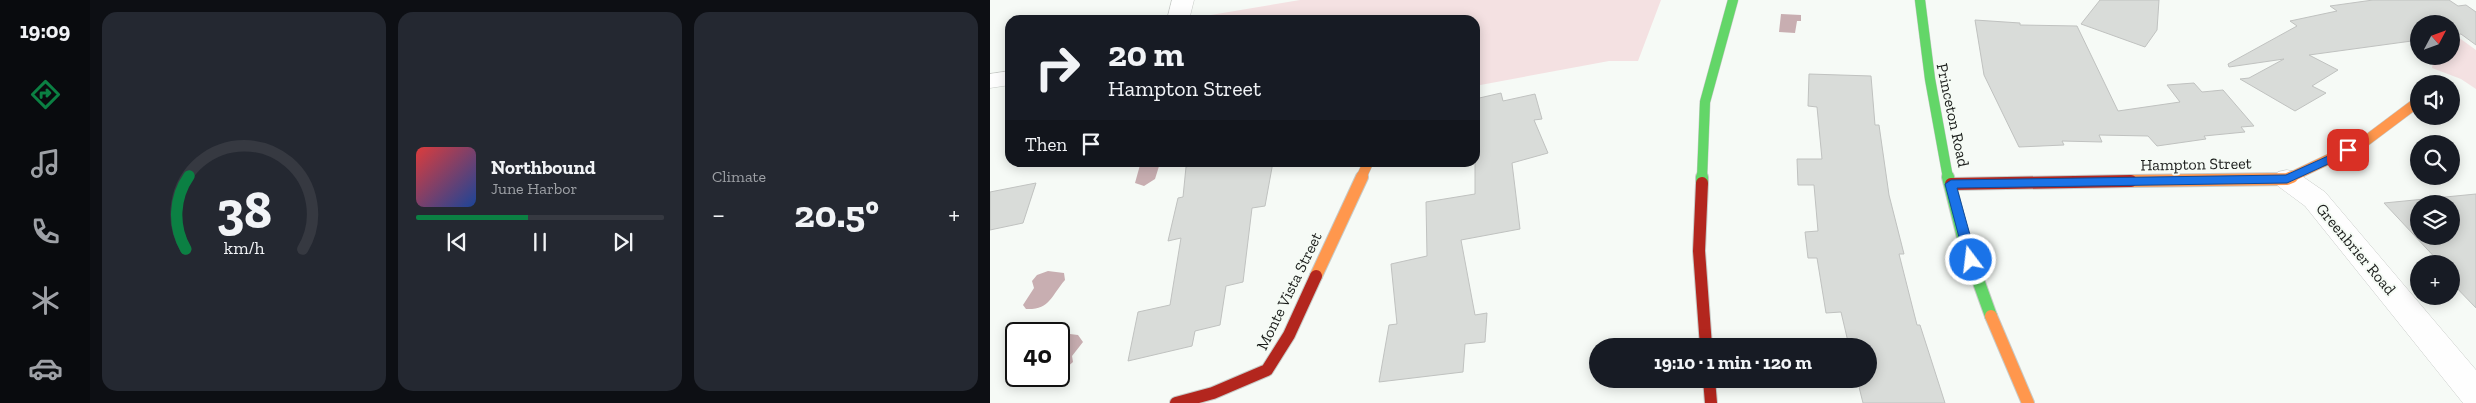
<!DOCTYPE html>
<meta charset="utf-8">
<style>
body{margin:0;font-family:"Zilla Slab",serif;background:#242831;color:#f1f3f6;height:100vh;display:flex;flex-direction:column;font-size:19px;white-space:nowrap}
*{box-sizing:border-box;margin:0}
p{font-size:16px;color:#9ea1a6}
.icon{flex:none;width:28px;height:28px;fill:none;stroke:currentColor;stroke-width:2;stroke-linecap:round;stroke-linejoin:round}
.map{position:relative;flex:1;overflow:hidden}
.side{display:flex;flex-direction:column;gap:12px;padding:12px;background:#0d0f14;width:900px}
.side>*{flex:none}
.guide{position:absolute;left:15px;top:15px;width:475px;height:152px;border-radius:15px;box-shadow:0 2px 12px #0003;background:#171b24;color:#f1f3f6;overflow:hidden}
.needle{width:32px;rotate:49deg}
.controls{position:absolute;left:1420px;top:15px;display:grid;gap:10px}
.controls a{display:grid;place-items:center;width:50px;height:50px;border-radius:50%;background:#171b24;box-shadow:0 2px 12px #0003;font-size:25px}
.speed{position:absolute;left:15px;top:322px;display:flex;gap:10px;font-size:25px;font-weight:700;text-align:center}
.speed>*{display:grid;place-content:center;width:65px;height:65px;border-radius:50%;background:#171b24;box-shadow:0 2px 12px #0003;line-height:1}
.speed .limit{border:2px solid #111;border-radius:8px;background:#fff;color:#111}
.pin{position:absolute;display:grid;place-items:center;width:42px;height:42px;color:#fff;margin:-21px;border-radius:10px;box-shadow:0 2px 8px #0006}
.me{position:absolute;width:55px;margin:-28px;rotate:345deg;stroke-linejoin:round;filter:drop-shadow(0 0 4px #0008)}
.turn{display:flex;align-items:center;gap:18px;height:105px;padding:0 20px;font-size:22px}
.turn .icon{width:65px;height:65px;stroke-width:2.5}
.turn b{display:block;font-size:35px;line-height:42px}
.then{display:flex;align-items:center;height:48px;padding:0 20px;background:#0003;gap:10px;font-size:19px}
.big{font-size:38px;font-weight:700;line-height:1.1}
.side .tile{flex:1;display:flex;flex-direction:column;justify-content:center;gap:8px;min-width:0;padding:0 18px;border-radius:15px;background:#242831}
.side .dial{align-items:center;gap:0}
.dial svg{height:130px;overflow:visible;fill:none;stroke:#363941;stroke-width:7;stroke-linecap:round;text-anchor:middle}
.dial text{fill:#f1f3f6;stroke:none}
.song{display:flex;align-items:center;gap:15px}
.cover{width:60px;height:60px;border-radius:8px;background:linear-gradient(135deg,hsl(0 70% 55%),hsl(220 70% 35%))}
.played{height:5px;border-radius:2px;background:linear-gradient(90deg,#0b8043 45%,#363941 45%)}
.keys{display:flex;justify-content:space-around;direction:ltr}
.heat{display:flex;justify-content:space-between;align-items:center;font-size:28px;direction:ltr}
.side .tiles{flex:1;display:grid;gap:12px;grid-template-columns:repeat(3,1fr)}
.trip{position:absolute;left:599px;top:338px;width:288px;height:50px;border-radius:25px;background:#171b24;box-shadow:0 2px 12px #0003;font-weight:700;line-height:50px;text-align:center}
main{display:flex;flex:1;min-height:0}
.tab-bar{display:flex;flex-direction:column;width:90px;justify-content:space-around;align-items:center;background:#090b0e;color:#9ea1a6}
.tab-bar .icon{width:35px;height:35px}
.tab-bar .current{color:#0b8043}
.tab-bar b{font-size:22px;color:#f1f3f6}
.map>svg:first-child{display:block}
.green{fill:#f4e1e2}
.water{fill:#c8aeb1}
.building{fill:#d9dcd9;stroke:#c0c2c0;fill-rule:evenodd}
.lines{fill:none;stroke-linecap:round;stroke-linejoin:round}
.street-casing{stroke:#c7cac7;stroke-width:1}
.fast-far1-casing{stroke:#c7cac7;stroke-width:11}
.fast-casing{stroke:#c7cac7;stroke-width:14}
.slow-far1-casing{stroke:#c7cac7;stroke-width:11}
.slow-casing{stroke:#c7cac7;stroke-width:14}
.jam-casing{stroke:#c7cac7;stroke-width:14}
.street{fill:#fefefe;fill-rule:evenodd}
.fast-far1{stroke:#63d668;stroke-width:10}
.fast{stroke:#63d668;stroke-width:12}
.slow-far1{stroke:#ff974d;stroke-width:10}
.slow{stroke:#ff974d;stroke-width:12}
.jam{stroke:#b3261e;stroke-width:12}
.route{fill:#1a73e8;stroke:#114b97}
.labels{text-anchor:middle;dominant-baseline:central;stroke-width:4;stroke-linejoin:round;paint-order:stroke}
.street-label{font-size:16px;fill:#1b1d1b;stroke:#f5fbf5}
</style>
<main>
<nav class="tab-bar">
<b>19:09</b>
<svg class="icon current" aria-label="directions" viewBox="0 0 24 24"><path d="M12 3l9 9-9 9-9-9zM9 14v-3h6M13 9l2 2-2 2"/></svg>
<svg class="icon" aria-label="music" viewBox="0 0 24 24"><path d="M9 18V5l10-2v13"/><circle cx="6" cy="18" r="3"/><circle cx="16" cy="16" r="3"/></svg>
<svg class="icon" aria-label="phone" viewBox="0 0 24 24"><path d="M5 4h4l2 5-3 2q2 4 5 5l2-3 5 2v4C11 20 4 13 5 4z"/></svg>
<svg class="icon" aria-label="climate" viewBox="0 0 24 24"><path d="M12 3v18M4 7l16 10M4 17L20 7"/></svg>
<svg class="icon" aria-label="car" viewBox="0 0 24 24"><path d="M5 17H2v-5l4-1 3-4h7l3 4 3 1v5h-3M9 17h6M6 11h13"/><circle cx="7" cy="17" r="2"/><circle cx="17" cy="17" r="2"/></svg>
</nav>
<section class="side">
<div class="tiles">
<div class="tile dial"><svg viewBox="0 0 100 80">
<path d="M14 69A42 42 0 1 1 86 69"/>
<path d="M14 69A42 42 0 0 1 16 24" stroke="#0b8043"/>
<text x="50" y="56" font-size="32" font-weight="700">38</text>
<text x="50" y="72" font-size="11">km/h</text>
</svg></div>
<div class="tile">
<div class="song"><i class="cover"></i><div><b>Northbound</b><p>June Harbor</p></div></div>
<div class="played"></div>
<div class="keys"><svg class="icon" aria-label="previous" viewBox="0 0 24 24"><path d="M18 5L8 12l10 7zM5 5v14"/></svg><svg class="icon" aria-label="pause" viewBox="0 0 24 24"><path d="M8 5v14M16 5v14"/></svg><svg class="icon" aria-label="next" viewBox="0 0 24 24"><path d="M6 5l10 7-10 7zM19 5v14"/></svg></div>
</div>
<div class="tile"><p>Climate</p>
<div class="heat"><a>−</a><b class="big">20.5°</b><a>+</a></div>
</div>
</div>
</section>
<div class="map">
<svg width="1486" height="403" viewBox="0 0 1486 403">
<rect width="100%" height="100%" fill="#f6faf6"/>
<!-- green -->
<path class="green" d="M310,0H671L648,61H619L485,86V20H209V17Z
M1461,32L1486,50V89L1471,79L1442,68L1444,56H1461Z"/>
<!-- water -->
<path class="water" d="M791,14L811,15V21H807L805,33L789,32Z
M155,162L170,163L165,179L154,186L145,183L150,165Z
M58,271L74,273L75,280C61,296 60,310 36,309L33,305L44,288L42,281L47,275Z
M80,334L88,335L93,342L82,356L83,362L69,374V345Z"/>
<!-- building -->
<path class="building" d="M1110,0H1169L1167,30L1155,47L1091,24Z
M1383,0H1459L1468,6L1476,5L1486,12V45L1471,34L1461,35V24H1429V40L1319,55L1348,70L1322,86L1336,93L1305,111L1250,79L1259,78L1294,59L1239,67L1238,64L1307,26L1300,21L1347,11L1340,6Z
M985,20L1030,23V25L1087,26L1128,111L1190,102L1177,85L1204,83L1212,92L1233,90L1264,126L1251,127L1255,132L1214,136L1216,139L1167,146L1158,136L1109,135L1112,142L1072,141L1074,145L1029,147L994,75Z
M819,74L881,76L885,125H889L899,195L914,254H909L927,325H930L955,403H873L867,379H878V346H859L851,312L836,313L827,258H818L815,232L828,231L824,185H808L807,159H832L827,107L818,106Z
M511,93L513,101L545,94L552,119L544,120L558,153L522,163L530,229L471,240L485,315L497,313L495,342L475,344L473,372L389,382L399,325L407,324L401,264L437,256L436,202L485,194V99Z
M216,162H283L275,206L262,208L253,282L236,286L230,325L205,331L202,346L138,361L148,312L180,305L191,238L178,241L188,198L193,197L196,167Z
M46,183L33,223L0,230V192Z
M1486,194V308L1461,282V264H1451L1394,203ZM1429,204H1461V236H1429Z"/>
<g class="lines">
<!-- street casing -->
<g class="street-casing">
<path id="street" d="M182,0H204L199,20H177Z
M20,71V85L0,88V74Z
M1297,170L1306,172L1335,192L1486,370V403H1473L1315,206L1288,186L1284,179L1288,172Z"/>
</g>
<!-- fast-far1 casing -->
<g class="fast-far1-casing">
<path id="fast-far1" d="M930,0L940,79L958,178
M712,178L715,102L743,0"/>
</g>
<!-- fast casing -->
<g class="fast-casing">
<path id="fast" d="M958,177L974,241L1001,316
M712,183V177"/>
</g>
<!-- slow-far1 casing -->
<g class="slow-far1-casing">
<path id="slow-far1" d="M371,178L377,165
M1299,178L1373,143L1429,101"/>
</g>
<!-- slow casing -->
<g class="slow-casing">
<path id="slow" d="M1141,181L1297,179L1302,177
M326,276L372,177
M1001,316L1038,403"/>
</g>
<!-- jam casing -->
<g class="jam-casing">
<path id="jam" d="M712,183L709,251L716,346
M961,184L1141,181
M719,379L721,403
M186,403L223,393L277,370L299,335L326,276"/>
</g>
<!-- street -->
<use href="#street" class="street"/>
<!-- fast-far1 -->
<use href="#fast-far1" class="fast-far1"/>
<!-- fast -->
<use href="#fast" class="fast"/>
<!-- slow-far1 -->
<use href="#slow-far1" class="slow-far1"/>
<!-- slow -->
<use href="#slow" class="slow"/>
<!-- jam -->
<use href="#jam" class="jam"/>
</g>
<!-- route -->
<path class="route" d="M1358,147L1363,150L1362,153L1297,183L967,188L987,260L981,265L975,260L955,184L961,180L1296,175Z"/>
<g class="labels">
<!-- street labels -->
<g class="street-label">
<text transform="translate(963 115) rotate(78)">Princeton Road</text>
<text transform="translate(1206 164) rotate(-1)">Hampton Street</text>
<text transform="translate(1366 249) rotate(50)">Greenbrier Road</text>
<text transform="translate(299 291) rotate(-64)">Monte Vista Street</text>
</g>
</g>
</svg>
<div class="controls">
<a><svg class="needle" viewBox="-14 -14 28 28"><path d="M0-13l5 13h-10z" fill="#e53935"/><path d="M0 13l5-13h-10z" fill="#9ea1a6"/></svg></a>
<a><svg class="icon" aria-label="sound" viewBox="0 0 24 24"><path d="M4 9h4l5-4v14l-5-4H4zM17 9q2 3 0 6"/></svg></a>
<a><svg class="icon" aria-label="search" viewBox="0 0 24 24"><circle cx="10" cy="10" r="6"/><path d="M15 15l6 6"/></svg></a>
<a><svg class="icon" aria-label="layers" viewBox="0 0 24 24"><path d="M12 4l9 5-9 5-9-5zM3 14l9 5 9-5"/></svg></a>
<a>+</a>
</div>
<div class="speed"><div class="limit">40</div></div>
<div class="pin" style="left:1358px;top:150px;background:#d93025"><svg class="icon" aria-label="arrive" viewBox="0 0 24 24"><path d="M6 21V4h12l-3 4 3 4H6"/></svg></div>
<svg class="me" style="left:981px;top:260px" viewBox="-20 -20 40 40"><circle r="17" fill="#1a73e8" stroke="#fff" stroke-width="3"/><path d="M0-11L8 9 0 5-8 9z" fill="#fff"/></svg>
<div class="trip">19:10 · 1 min · 120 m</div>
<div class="guide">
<div class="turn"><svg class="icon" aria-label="right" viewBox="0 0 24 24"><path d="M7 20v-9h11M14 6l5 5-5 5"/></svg><div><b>20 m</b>Hampton Street</div></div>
<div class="then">Then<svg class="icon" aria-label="arrive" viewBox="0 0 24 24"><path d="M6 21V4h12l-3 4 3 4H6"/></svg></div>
</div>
</div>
</main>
